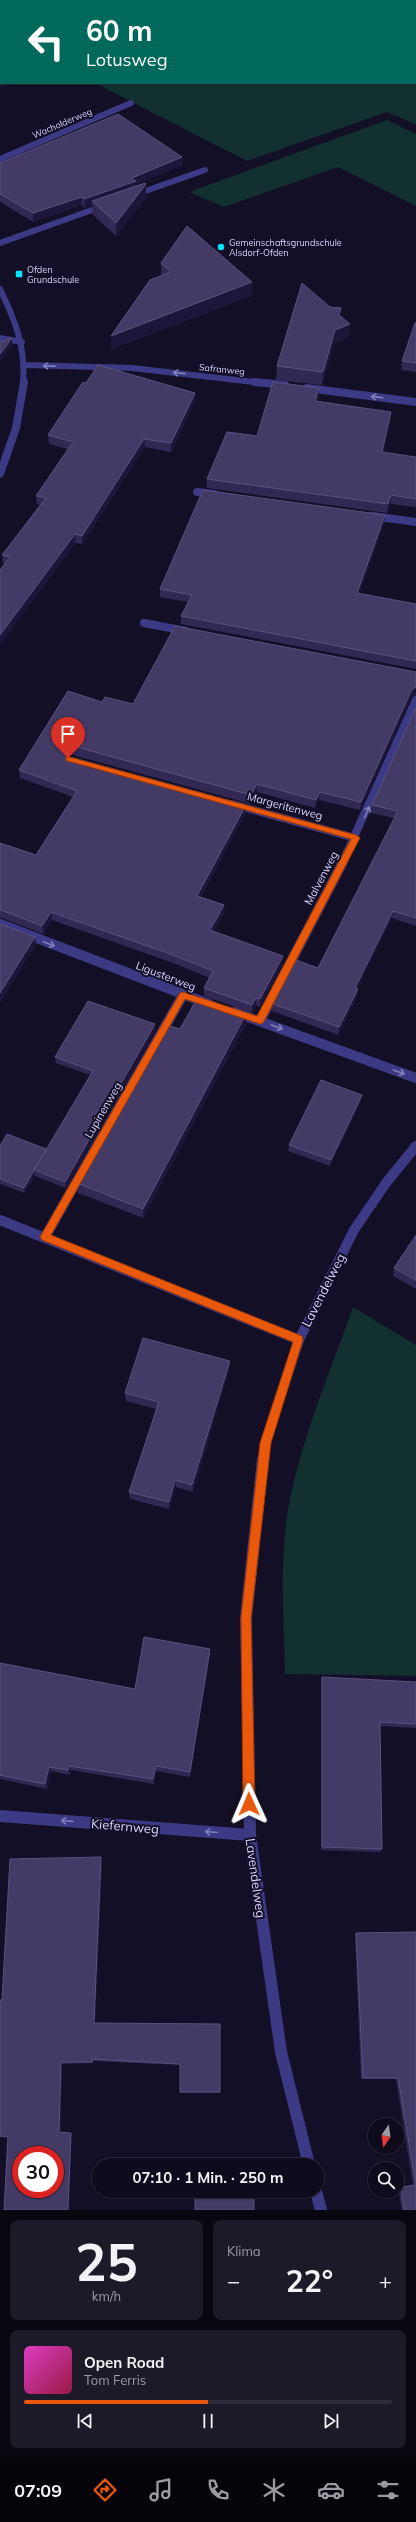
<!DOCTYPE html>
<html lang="de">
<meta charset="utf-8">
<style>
body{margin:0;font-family:Mulish,sans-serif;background:#1c1929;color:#f1f3f6;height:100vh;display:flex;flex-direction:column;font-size:15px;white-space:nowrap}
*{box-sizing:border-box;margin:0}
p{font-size:13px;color:#9b9ba3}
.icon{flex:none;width:22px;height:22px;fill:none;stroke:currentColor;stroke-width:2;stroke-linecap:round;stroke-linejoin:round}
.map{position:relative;height:2210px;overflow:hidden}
.details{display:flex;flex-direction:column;gap:10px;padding:10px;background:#08060f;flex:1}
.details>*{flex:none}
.hud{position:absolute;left:0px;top:0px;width:416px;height:84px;box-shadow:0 1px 3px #0004,0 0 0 1px #2e2b3b;background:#00695c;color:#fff;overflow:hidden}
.needle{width:26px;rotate:193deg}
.tools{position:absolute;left:368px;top:2118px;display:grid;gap:8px}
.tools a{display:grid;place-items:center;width:36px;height:36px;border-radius:50%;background:#0e0b1c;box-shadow:0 1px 3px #0004,0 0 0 1px #2e2b3b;font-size:20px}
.speed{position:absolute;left:12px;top:2146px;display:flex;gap:8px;font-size:20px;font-weight:700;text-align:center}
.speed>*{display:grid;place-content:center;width:52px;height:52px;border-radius:50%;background:#0e0b1c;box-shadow:0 1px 3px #0004,0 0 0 1px #2e2b3b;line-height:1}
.speed .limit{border:6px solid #d22;background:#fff;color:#111}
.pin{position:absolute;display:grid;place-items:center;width:34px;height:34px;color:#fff;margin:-41px -17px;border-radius:50% 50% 50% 0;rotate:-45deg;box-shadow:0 0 4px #0007}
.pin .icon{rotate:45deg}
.me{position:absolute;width:44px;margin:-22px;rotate:359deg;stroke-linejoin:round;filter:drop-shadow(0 0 3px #0008)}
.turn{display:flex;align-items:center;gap:14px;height:84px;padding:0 20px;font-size:18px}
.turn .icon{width:52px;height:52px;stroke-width:2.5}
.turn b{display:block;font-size:28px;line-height:34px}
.big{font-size:30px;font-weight:700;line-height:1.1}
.details .tile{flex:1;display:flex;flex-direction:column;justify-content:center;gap:6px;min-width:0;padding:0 14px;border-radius:8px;background:#1c1929}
.details .dial{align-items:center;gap:0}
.dial b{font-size:52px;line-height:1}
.song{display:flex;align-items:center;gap:12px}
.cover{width:48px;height:48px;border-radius:6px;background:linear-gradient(135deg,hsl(310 70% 55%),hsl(340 70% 35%))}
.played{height:4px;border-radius:2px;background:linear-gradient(90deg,#ea580c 50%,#2e2b3b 50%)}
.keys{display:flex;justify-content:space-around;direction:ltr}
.heat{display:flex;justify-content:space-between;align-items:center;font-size:22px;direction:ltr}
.details .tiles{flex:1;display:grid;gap:10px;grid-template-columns:1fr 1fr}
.tile:last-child{grid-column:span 2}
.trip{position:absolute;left:92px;top:2158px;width:232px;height:40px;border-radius:20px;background:#0e0b1c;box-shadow:0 1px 3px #0004,0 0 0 1px #2e2b3b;font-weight:700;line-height:40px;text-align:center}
.menu{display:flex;height:64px;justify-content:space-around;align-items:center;background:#06040b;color:#9b9ba3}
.menu .icon{width:28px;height:28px}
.menu .selected{color:#ea580c}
.menu b{font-size:18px;color:#f1f3f6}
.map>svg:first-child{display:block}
.green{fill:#12302f}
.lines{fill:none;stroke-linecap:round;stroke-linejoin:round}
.lane{stroke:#3d3a85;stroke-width:6}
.street-far3{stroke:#3d3a85;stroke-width:6}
.street-far2{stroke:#3d3a85;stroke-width:8}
.street-far1{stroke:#3d3a85;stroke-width:10}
.street{stroke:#3d3a85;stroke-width:12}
.wall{fill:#312854}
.shaded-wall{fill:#1d163a}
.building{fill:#433a66;stroke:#5a527e;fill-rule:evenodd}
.oneway{stroke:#837fbc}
.route{fill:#ea580c;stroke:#983908}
.poi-dot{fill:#00e5ff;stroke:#130f26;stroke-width:1.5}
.labels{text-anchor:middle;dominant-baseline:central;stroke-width:4;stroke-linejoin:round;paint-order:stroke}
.far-street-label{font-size:9px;fill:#d9d4ff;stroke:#130f26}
.far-poi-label{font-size:9px;fill:#d9d4ff;stroke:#130f26;text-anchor:start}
.street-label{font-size:11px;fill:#d9d4ff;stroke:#130f26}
.near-street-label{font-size:13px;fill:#d9d4ff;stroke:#130f26}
</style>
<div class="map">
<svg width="416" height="2210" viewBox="0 0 416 2210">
<rect width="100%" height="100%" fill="#130f26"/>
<!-- green -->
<path class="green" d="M0,0H416V124L387,112L247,161L95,83H415V1H1L0,35Z
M387,120L416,134V206L338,167L224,207L189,192Z
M353,1307L416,1345V1676L285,1674C284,1620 279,1564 288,1510C300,1441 330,1373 353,1307Z"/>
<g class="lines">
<!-- lane -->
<path class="lane" d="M134,195L205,170
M0,243L106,205"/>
<!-- street-far3 -->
<path class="street-far3" d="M0,159L131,103
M0,289C15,320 26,347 23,383
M0,338L22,342
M26,365L132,368L263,383"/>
<!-- street-far2 -->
<path class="street-far2" d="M254,382L285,385
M307,388L416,402
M0,474L16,428L24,382
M197,492L214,494
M372,516L416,522
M144,623L186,631
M232,804L355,838
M343,861L416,700"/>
<!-- street-far1 -->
<path class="street-far1" d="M0,924L209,1004
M234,1012L416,1078
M260,1021L344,860
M0,1220L299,1340
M45,1237L183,995
M263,1460L265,1443L299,1340L354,1230L386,1183L416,1146"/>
<!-- street -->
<path class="street" d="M263,1459L246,1618L250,1835L281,2052L309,2165
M0,1816L250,1835
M316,2191L321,2210"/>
</g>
<!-- wall -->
<path class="wall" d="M182,157V165L137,184V186L146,197L116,236L93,215L92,205L85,208L82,205L33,222L0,202V163Z
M161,263L252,282L251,296L111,349V336L161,276Z
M340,316L349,337L334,343L322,385L276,380L277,366Z
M416,323V372L401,370L402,361Z
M319,396L317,401L390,420L383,452L416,457V507L391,504L387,513L207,488V479L257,436Z
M195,401L171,452L145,447L82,544L76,543L5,564L3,563L2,555L40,505L37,504L36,496L68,449L49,444L48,435Z
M385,515L384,523L359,594L416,604V669L181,624V616L188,602L160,597V589Z
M416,672V695L411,698L360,810L319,800L315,808L257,792L251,804L69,754L65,755L66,756L246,805L245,814L201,897L224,905V913L213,932L283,956V963L260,1007L256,1005L252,1013L204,996V988L210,978L173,963L52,920L43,934L2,918H0V843L36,855L73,797L20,778L19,770L102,702L133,704Z
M416,708V926L392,918L357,989V997L338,1035L272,1011L273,1004L318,968L394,818L371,813L372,805Z
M246,1024L143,1218L78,1193L77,1183L180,1029Z
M155,1031L66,1188L35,1176L25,1193L0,1184V1146L46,1149L47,1150L90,1075L56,1063L55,1057Z
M361,1101L330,1166L288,1151L289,1145Z
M416,1235V1289L393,1276L394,1268Z
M229,1369L193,1492L176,1487L169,1509L130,1499L129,1492L156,1409L126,1401L125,1393Z
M210,1649V1655L190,1777L156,1771L154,1784L71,1770L70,1775L51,1771L47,1789L0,1779V1663L135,1689Z
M322,1677L416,1682V1728L380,1726L382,1849L380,1852L321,1850V1682Z
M102,1861L95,2023L220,2024V2093H180V2065L93,2061V2063L62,2064L60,2132L71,2133H72L8,2137H0V2000H2Z
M416,1932V2210H402L398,2188L413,2185L396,2079H361L355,1935L356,1933Z"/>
<!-- shaded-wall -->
<path class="shaded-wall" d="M1,33V42L0,43V34Z
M0,78H1V83H10L0,88Z
M182,157V165L137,184V189L92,201V205L85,208L84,199L132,178Z
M146,184V197L116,236V223Z
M82,197V205L33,222V213Z
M252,282L251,296L111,349V336Z
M341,308L340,322L350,324L349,337L334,343L322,385L323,372Z
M12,338V345L0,362V354Z
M319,388V396L315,410V401Z
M195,393V401L171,452V443Z
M391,412L390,420L381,461L382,452Z
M144,439L145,447L82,544V536Z
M391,495V504L387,513L388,504Z
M385,515L384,523L356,602L357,593Z
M75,534L76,543L0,645V635Z
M416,687V695L411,698L360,810L361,802L412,689Z
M69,745V754L64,755L62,752L64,747Z
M257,784V792L251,804V795Z
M320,792L319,800L315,808L316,800Z
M246,805L245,814L197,904V896Z
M224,905V913L210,938V930Z
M393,911L392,918L354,996L355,988Z
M51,912L52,920L43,934L42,926Z
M35,937L36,945L0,1003V993Z
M283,956V963L260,1007V999Z
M358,989L357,997L338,1035L339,1027Z
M256,998V1005L252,1013V1005Z
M246,1014V1024L143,1218V1209Z
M155,1024V1031L66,1188L65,1182Z
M362,1095L361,1101L330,1166L331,1160Z
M46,1149L47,1154L34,1170L35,1176L25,1193L24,1188Z
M230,1361L229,1369L193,1492L192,1485Z
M175,1480L176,1487L169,1509V1502Z
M210,1649V1655L190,1777V1772Z
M69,1766L71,1770L70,1775L68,1770Z
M156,1766V1771L154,1784L153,1779Z
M49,1767L51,1771L47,1789L45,1784Z
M101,1857L102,1861L95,2025L94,2023Z
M61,2062L62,2064L60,2133L59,2132Z
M71,2133H72L69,2210H68Z"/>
<!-- building -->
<path class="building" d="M0,0H71L69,1H1V33L0,34Z
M0,53L1,54V78H0Z
M118,114L182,157L132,178L136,181L84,199L82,197L33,213L0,194V163Z
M145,183L146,184L116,223L92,201Z
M187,226L252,282L111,336L150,280L171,272L161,263Z
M302,283L330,307L341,308L339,315L350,324L335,330L323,372L277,366Z
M415,323H416V363L402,361Z
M12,338L0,354V342Z
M98,365L195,393L171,443L144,439L82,536L75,534L0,635V570L10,557L2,555L46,498L36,496L73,442L48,435L83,382L86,383Z
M273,382L319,388L315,401L391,412L382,452L416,457V499L391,495L388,504L207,479L227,432L257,436Z
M203,490L385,515L357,593L416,604V661L181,616L192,595L160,589Z
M175,626L416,672V687L412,689L361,802L320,792L316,800L257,784L251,795L69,745L64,747L62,752L66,756L246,805L197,896L224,905L210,930L283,956L260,999L256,998L252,1005L204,988L213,971L173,955L51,912L42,926L1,910H0V843L36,855L77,791L19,770L68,691L102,702L105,697L133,704Z
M416,708V918L393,911L355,988L358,989L339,1027L273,1004L296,960L318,968L398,811L372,805Z
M0,924L35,937L0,993Z
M198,997L246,1014L143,1209L77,1183L167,1025L180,1029Z
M88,1001L155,1024L65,1182L34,1170L93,1071L55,1057Z
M321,1080L362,1095L331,1160L289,1145Z
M7,1134L46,1149L24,1188L0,1179V1146Z
M416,1235V1280L394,1268Z
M143,1338L230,1361L192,1485L175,1480L169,1502L129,1492L159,1402L125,1393Z
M144,1637L210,1649L190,1772L156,1766L153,1779L69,1766L68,1770L49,1767L45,1784L0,1775V1663L135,1689Z
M322,1677L416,1682V1724L380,1722L382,1849L322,1847Z
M101,1857L94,2023L220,2024V2092H180V2064L92,2059V2062H61L59,2132L71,2133L68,2210H4L8,2137L0,2136V2000H2L10,1859ZM21,2155H55V2189H21Z
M416,1932V2210H404L401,2187L416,2185L398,2078H363L356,1933Z
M195,2191H254V2210H195Z"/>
<!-- one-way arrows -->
<defs><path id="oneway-shaft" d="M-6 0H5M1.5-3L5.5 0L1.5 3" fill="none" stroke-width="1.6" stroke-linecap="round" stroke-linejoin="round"/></defs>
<g class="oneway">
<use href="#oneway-shaft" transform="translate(49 366) rotate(-179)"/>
<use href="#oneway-shaft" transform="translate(179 373) rotate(-174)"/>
<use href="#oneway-shaft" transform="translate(377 397) rotate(-173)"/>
<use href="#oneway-shaft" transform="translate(367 812) rotate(-66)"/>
<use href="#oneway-shaft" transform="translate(49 944) rotate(21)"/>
<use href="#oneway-shaft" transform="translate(277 1027) rotate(20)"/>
<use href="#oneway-shaft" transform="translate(399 1072) rotate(20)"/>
<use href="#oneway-shaft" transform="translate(67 1821) rotate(-175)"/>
<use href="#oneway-shaft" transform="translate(211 1832) rotate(-175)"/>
</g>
<!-- route -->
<path class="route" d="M66,756L356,835L360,838L263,1023L260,1024L185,999L51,1235L302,1336L303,1340L271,1443L251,1618L255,1804L249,1810L243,1804L241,1618L260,1443L293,1342L42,1240L40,1237L180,993L183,992L257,1016L351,839L68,761H66Z"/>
<!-- markers -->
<g class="poi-dot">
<circle cx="221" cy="247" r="4"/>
<rect x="15" y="270" width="8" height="8" rx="2"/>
</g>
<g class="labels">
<!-- far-street labels -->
<g class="far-street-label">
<text transform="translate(62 123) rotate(-23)">Wacholderweg</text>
<text transform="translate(222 369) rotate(6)">Safranweg</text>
</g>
<!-- far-poi labels -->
<g class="far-poi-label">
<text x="229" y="242">Gemeinschaftsgrundschule<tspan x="229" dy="10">Alsdorf-Ofden</tspan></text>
<text x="27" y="269">Ofden<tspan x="27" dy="10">Grundschule</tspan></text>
</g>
<!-- street labels -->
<g class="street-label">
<text transform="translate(285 806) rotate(15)">Margeritenweg</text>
<text transform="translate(321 878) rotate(-62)">Malvenweg</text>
<text transform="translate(166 976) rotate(21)">Ligusterweg</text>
<text transform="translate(103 1110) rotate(-60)">Lupinenweg</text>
</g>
<!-- near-street labels -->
<g class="near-street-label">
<text transform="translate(323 1290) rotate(-63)">Lavendelweg</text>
<text transform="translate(125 1826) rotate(5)">Kiefernweg</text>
<text transform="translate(256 1878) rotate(82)">Lavendelweg</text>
</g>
</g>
</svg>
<div class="tools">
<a><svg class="needle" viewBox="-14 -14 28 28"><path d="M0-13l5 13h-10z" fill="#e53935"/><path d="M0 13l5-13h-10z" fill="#9b9ba3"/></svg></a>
<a><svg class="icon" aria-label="search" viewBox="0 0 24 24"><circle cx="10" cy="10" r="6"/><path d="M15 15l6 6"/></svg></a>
</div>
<div class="speed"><div class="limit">30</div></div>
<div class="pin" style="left:68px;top:758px;background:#d93025"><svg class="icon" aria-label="arrive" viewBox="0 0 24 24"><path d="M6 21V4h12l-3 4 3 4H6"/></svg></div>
<svg class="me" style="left:249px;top:1804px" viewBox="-20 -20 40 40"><path d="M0-17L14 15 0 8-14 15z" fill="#ea580c" stroke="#fff" stroke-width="4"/></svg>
<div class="trip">07:10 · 1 Min. · 250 m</div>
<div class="hud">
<div class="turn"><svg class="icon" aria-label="left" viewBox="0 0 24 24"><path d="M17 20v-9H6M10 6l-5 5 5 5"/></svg><div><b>60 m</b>Lotusweg</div></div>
</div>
</div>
<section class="details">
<div class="tiles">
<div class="tile dial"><b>25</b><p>km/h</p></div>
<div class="tile"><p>Klima</p>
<div class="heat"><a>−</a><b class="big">22°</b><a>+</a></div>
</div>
<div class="tile">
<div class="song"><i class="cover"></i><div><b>Open Road</b><p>Tom Ferris</p></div></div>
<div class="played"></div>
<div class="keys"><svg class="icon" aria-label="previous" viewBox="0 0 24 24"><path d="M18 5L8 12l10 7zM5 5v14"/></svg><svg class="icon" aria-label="pause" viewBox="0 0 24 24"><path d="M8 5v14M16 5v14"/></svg><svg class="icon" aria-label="next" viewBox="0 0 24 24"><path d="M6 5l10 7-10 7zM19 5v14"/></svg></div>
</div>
</div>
</section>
<nav class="menu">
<b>07:09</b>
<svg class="icon selected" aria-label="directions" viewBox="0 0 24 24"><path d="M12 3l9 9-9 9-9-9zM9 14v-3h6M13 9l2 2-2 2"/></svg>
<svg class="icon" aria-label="music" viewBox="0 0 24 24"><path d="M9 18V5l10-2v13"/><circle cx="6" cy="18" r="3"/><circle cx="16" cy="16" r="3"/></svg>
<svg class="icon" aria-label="phone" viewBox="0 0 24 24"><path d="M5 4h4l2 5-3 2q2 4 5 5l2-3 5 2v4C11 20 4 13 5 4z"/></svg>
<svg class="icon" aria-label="climate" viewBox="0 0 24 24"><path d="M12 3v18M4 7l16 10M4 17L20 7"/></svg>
<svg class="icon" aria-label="car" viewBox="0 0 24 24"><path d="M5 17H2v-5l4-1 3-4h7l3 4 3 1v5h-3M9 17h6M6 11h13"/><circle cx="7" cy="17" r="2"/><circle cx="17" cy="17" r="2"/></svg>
<svg class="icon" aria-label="filters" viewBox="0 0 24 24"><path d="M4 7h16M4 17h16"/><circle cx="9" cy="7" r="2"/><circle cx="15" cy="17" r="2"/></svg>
</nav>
